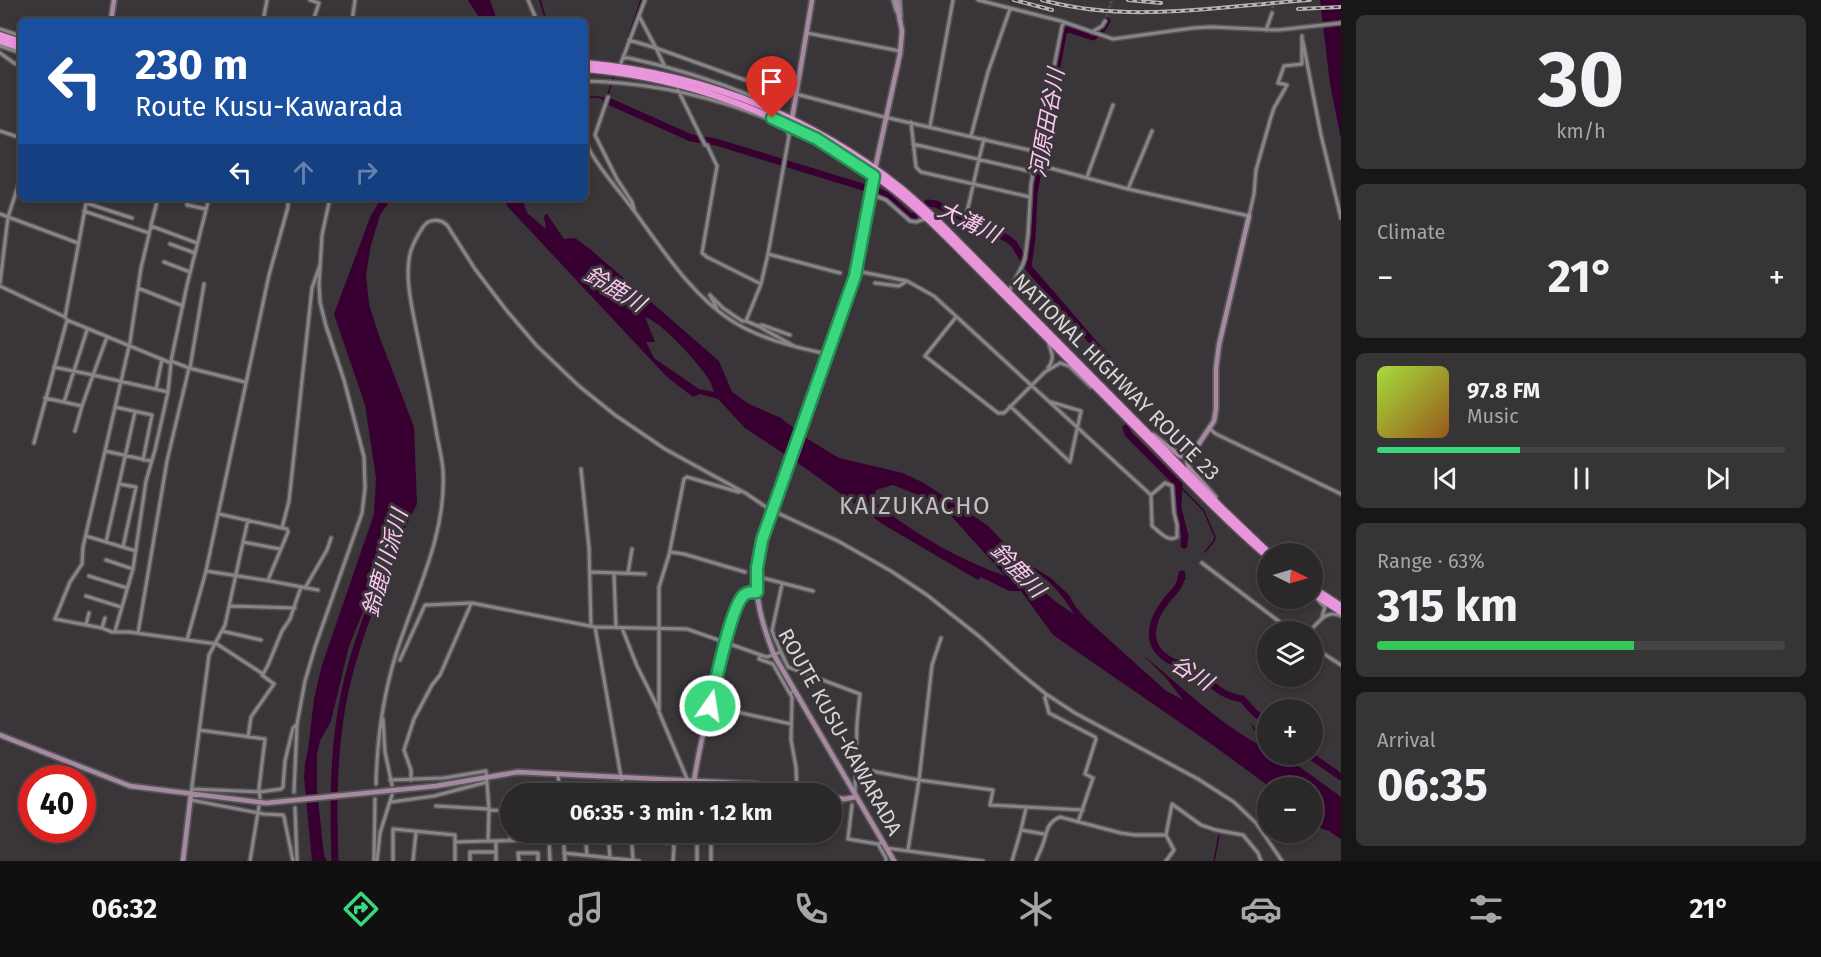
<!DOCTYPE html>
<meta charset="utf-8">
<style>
body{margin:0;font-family:"Fira Sans","Noto Sans JP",sans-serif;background:#373436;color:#f1f3f6;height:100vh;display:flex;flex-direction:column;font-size:22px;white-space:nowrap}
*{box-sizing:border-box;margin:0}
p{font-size:20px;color:#a6a6a8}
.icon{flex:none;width:33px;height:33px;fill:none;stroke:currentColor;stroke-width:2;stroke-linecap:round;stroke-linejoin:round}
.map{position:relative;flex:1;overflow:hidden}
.drawer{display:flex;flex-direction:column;gap:15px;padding:15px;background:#181617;width:480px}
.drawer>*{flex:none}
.guide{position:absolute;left:18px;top:18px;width:570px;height:183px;border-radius:9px;box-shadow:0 3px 9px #0003,0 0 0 2px #474447;background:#1a4fa0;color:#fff;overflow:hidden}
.needle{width:39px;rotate:95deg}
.controls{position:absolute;left:1257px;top:543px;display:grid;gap:12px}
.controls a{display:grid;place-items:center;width:66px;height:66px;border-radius:50%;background:#2b282a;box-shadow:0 3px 9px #0003,0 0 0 2px #474447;font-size:30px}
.speed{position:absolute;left:18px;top:765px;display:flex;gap:12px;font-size:30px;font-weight:700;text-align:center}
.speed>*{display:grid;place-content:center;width:78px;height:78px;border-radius:50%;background:#2b282a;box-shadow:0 3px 9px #0003,0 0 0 2px #474447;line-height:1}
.speed .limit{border:9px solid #d22;background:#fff;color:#111}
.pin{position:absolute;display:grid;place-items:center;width:51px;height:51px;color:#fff;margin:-62px -26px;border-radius:50% 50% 50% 0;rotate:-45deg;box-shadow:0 0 6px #0007}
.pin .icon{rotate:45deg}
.me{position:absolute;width:66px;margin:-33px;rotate:13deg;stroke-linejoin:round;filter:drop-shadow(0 0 4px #0008)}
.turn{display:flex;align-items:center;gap:21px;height:126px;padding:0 18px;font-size:27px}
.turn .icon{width:78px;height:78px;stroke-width:2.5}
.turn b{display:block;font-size:42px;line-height:51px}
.lanes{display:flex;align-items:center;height:57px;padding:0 18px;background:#0003;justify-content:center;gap:30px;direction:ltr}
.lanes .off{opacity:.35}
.big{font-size:45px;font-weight:700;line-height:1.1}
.drawer .widget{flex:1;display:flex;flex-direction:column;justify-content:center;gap:9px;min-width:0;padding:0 21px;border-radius:9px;background:#373436}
.drawer .dial{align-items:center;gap:0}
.dial b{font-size:78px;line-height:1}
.song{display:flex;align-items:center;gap:18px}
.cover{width:72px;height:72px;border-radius:9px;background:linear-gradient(135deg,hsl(80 70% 55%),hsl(30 70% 35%))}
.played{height:6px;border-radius:3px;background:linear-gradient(90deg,#3ad77f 35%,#474447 35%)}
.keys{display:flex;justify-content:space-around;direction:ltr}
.heat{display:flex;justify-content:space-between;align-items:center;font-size:33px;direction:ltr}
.charge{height:9px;border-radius:4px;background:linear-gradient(90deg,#34c759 63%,#474447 0)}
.trip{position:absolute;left:500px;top:783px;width:342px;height:60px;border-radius:30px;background:#2b282a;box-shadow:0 3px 9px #0003,0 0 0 2px #474447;font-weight:700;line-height:60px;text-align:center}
.tab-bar{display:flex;height:96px;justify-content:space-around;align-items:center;background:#111011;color:#a6a6a8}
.tab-bar .icon{width:42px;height:42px}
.tab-bar .current{color:#3ad77f}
.tab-bar b{font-size:27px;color:#f1f3f6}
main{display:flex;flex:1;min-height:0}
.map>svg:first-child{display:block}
.water{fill:#370031;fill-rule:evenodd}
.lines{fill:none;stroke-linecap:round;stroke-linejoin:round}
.stream{stroke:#370031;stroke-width:1.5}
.river{stroke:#370031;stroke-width:7}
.street-tunnel{stroke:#514d50;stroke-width:3;stroke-dasharray:3 1.5;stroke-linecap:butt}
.street-casing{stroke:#575456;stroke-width:6}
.secondary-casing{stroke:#575456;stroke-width:8}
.highway-casing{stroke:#575456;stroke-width:9}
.street{stroke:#898488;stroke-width:3}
.secondary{stroke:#a689a1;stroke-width:4.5}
.highway{stroke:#ea94db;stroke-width:6}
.rail-casing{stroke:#b5b3b5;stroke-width:4}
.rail{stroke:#393538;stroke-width:1.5;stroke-dasharray:4.5;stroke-linecap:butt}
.route-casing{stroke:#268c53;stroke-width:15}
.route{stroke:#3ad77f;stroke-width:10}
.labels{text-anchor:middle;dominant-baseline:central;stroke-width:6;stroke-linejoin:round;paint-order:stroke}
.street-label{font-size:21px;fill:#d7d5d7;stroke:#393538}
.water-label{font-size:22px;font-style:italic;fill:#fdc7f2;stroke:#393538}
.quarter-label{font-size:24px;letter-spacing:1.5px;fill:#c3bec2;stroke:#393538}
</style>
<main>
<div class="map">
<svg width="1341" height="861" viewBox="0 0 1341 861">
<rect width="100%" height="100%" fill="#393538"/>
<!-- water -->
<path class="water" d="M468,0H490L496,17V21H481Z
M1320,0H1341V139L1330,84Z
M382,198H392L380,215L371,245L366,275L369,304L378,333L414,427L417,504L365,607L349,646L331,721L320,741L317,754V790L324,855L327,861H312L304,777L305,764L308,750L314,699L322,665L374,514L376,478L365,405L334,314L371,215Z
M505,198H522L527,213L546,229L544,216L547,214L564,239L575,238L590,249L719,361L732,392L749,404L781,418L806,438L839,458L903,473L924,483L987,525L1019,558L1052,579L1069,595L1075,606L1085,618L1165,690L1183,700L1166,678L1142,654C1182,687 1219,724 1265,748L1250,723L1267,741L1268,754L1281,755L1286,760L1300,767L1341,797V839L1329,831L1317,827L1313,823L1312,788L1270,787L1214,746L1053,635L1021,591H1009L981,577L978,580L884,525L808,470L745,428L718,399L700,394L693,397L667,377L507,206ZM645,317C663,323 697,362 708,378C711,382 712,387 714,392L699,389L654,358L646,342H655ZM893,485L923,497L944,508L1005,576C958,559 912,533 874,501L876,490ZM1036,574C1049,577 1068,603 1074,614C1058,603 1042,595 1036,574Z"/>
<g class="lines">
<!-- stream -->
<path class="stream" d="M540,0L546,21
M622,55L641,0
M585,97H599L606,100L614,76
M1179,485L1204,511L1215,537L1214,541L1205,552
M1181,584L1185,578
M955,861L956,855
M1214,861L1219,836"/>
<!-- river -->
<path class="river" d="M606,100L691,138L716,142L879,192L886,195L912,218L928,203L936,204L1008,239L1014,244L1028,267L1141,398L1142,404
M1028,267L1032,238L1034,193L1063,34L1064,31L1069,29L1093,37L1101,31L1107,21
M1126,428L1128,434L1179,485L1178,508L1185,536L1184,545
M1182,574C1180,588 1174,591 1166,601C1152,619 1144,643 1166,658C1173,663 1183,665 1191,670C1212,680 1216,695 1242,699C1251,707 1254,717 1268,719
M1308,754L1341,777
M335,861C333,804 333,747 345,691C355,646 372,603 388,560"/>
<!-- street-tunnel -->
<path class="street-tunnel" d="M1272,13L1274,0
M1105,21L1112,0
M745,572L763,578"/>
<!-- street casing -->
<g class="street-casing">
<path id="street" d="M310,0L319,3L313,21
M528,0L537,21
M893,0L896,11
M900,0L901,16
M978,0L1061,21L1113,39L1193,28L1211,27L1278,30L1341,23
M639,16L656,48L742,79L796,94L880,116L1038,152
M263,21L267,0
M352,21L355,0
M0,29L21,36
M1266,30L1272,13
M1092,32L1102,26L1105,21
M807,33L900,51
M629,40L656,48L665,67
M1303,42L1321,135L1341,218
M0,46L21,53
M0,53L14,63L21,66
M623,58H629C671,67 713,80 754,97L752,102
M621,63L645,0
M585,81C642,82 693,92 747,111C754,114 781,123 785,128C787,130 788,133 789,136
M678,90L705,145
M608,97L595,135L617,179L632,202L634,209
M911,122L916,167L921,172L1030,197
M930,126L953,0
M0,131L21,138
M971,136L988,72L1010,9
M585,141C595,164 617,188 632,208C661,247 690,294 732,321C761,339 794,347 827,354
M913,144L1033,172
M707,145L717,166L702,253L707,257L761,284
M979,159L967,212L989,223
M979,159L984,139
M1035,164L1128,189L1249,216L1254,194L1256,170L1271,117L1274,108L1287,85L1278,83L1284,66L1302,64V36
M1087,177L1113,105
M1128,189L1152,131
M871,194L886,200L910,221L916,222L925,219
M189,198L187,205L206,209
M86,203L132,218
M84,211L149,233
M0,214L78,243
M151,225L158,198
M197,243L151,226L141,268L130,342L83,547L82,564L70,582L55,619L102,628L112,632H129L217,644L263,674L262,675L274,684L251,717L248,737
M170,244L195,253
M768,254L840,273
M164,262L190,272
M857,271L907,281L934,296L1151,495
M0,283L8,217L21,177
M875,283L899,286L907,281
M0,286L65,317
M138,288L183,306
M1009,291L1023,264L1025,258L1028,235L1031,184L1062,26L1064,23
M710,295L723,308L742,321H746L758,326L794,346
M710,295L717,309
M956,317L925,356L998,413H1004L1045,372L1060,363L1069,366L1091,387
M67,320L171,363V361L189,368L245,382
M746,321L761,284L768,254L792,119
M758,326L762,325L790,335
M171,361L187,285L209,198
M54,367L93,375L107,337
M190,368L204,284
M1048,368C1056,356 1051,353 1048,341
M156,389L162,359
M168,392L171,363
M45,398L82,406L93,375L168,392L155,450L146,481L133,569L115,631
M64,402L87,330
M1051,402L1081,411L1070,462
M1010,406L1070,462
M115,407L152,415L143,460
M1210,429L1216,434L1341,494
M75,431L82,406
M34,443L67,320L65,317L87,198
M105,451L151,461
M581,469L589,548L591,626
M1165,483L1172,486L1174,513L1177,525V537C1168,543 1159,531 1152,526L1151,495Z
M119,484L136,487L123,547
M219,514L282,528
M248,520L243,542L280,549
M86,536L136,551
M106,542L135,412
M670,552L684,554L745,572
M106,560L133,569
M1202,563L1293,632
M206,571L270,581L318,590
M591,572L645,574
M614,573L616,628
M628,573L632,549
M89,576L127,588
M763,578L813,591
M268,580L288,532L287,529L282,528L289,501L312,288L320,265
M305,588L327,550L331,538
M86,596L121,607
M1316,598L1325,607L1322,617
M229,606L295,608
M86,625L89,613
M595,627L621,777L627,794
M102,628L105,618
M622,628L637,666L658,708
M222,631L261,640
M1309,632C1319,622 1326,609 1341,616
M138,633L167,461L189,368
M187,640L206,571L269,275L288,207V198
M1312,646L1341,665
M781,652L788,667L860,694L857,723L855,794
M760,656L759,659L773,664L790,694
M400,660L425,605L472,603L595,627L687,629L761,655L767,657L781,652L772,631L782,584
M263,674L268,665L282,631L290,619L301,587
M794,690L790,694L792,697L791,740L796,767L797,793
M1046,694L1045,698L1049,713L1095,737L1096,739L1085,774L1093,778L1078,822
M710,706L791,724
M383,719L385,752L392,785
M199,730L265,739L259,788L260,798
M856,768L919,780L993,790L990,805L1083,810
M558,775L560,794
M390,780L444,778L486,771L489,809L488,841H496V861
M411,780V770L404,750L414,719L432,685L440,675L471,604
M688,781L659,712V587L669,555L684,479L687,477L739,492
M694,781L695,794
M376,784C377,740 383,696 396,654C415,594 447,534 443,470C442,457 438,443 436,430C430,394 422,359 415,323C411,303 406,280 409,260C410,248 417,236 423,227C429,218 440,219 447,225L475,269L507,311L537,346L579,386L615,415L665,449L747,494L769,509L838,541L891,571L927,595L980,637L1020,673L1046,694L1075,713L1198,779L1234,802L1256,823L1282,861
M192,789L260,792L281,789L283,787L285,761L293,728L296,725
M294,792L297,724L305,681L315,647L362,513L365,488L364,457L344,380L326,326L320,302L319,284L322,235L330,198
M191,794L209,655L225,625L243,542
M191,800L264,814L283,815L284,817L293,861
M391,802L434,796L487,782
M852,805L848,839L878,844
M436,806L489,809
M295,808L297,861
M488,810L510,811
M839,817L841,799
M1021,830L1026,808
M563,832L565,861
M585,832L587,855
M608,832L610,858
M631,832L633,860
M670,832L674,847L673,861
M694,832L697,844V861
M709,832L711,841V861
M549,839L550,861
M510,840V823
M531,840V832
M631,840L674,843
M496,841L563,839
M455,842V861
M883,842L878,844L886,858V861
M886,848L983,861
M908,850L919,780L932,665L941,638
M564,853L639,861
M250,861L259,806
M374,861L375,799
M377,861L380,833L392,795
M393,861V829L455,835V842L488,841
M413,861L416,832
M470,861V852H496
M519,861L518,853H538V861
M1012,861L1021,830L1044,834
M1036,861C1038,855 1042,848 1044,841C1047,830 1048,822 1060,817L1121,833L1135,835H1166
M1166,861L1174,850L1166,835L1172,804L1201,825L1216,830L1243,835L1258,853L1261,861"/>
</g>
<!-- secondary casing -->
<g class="secondary-casing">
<path id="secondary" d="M111,21L114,0
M792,119L812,0
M1153,435L1180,456H1186L1198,445L1214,421L1216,409V368L1219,345L1249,216
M1186,456L1189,468L1215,497
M0,735L130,786L266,803L436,786L518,772L756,784L811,794
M694,781C698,755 729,606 744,595C747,592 753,592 757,592
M831,797L844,799L856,797
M183,861L191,794
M894,861L774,655C758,614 751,584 762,540L855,276L875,169L900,54L902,31L896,0"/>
</g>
<!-- highway casing -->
<g class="highway-casing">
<path id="highway" d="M0,35L21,42
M0,41L21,48
M585,63C702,74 809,115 901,188C914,199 926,210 939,222L1224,510L1270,554
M585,69C693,78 794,118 882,181C925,212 963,255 1001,292C1052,344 1103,395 1154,446C1191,484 1228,523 1268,557
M1312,587L1341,606
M1312,593L1341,612"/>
</g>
<!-- street -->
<use href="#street" class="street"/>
<!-- secondary -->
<use href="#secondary" class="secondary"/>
<!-- highway -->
<use href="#highway" class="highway"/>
<!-- rail casing -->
<g class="rail-casing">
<path id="rail" d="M1014,0L1052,10
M1042,0C1129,24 1222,6 1310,0
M1128,0L1161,3
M1298,9L1341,7"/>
</g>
<!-- rail -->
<use href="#rail" class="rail"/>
</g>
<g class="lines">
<!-- route casing -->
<g class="route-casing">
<path id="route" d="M710,706C715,686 731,605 744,595C747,592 752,592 757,592V568L762,540L855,276L874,176L817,139L772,118"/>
</g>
<!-- route -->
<use href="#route" class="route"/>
</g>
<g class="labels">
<!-- street labels -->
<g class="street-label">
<text transform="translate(1116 377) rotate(45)">NATIONAL HIGHWAY ROUTE 23</text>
<text transform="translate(840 732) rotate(61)">ROUTE KUSU-KAWARADA</text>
</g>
<!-- water labels -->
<g class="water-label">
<text transform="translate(1047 123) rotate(-80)">河原田谷川</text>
<text transform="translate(969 222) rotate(25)">大溝川</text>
<text transform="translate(615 289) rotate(31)">鈴鹿川</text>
<text transform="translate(385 563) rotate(-74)">鈴鹿川派川</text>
<text transform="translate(1018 570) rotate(46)">鈴鹿川</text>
<text transform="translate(1192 673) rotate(32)">谷川</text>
</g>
<!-- quarter labels -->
<g class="quarter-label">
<text x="915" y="506">KAIZUKACHO</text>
</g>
</g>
</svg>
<div class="controls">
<a><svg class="needle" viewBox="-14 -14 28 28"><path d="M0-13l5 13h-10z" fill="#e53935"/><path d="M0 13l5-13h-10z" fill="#a6a6a8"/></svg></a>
<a><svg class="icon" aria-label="layers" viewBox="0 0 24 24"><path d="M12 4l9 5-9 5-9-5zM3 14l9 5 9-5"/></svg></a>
<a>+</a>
<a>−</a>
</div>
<div class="speed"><div class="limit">40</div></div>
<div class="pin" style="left:772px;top:118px;background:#d93025"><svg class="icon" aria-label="arrive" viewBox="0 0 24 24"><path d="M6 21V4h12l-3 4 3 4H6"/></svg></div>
<svg class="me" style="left:710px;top:706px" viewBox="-20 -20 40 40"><circle r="17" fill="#3ad77f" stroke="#fff" stroke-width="3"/><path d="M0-11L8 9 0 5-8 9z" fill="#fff"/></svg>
<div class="trip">06:35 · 3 min · 1.2 km</div>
<div class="guide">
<div class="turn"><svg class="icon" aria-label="left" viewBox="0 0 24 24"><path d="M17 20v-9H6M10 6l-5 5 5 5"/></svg><div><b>230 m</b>Route Kusu-Kawarada</div></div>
<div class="lanes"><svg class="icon" aria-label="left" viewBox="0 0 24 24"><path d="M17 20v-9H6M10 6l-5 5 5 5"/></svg><svg class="icon off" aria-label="ahead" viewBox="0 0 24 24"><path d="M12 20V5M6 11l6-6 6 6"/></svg><svg class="icon off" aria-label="right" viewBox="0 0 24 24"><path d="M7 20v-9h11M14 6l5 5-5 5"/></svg></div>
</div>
</div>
<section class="drawer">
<div class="widget dial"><b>30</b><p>km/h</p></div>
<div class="widget"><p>Climate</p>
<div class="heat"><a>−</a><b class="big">21°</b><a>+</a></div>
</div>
<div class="widget">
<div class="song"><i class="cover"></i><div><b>97.8 FM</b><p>Music</p></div></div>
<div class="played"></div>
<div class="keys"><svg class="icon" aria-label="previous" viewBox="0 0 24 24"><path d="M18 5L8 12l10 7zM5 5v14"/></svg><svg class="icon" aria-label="pause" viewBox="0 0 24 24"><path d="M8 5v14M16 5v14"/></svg><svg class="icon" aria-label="next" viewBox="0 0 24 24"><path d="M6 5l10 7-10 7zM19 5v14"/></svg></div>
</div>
<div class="widget"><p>Range · 63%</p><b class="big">315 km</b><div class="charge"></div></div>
<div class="widget"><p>Arrival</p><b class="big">06:35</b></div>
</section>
</main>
<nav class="tab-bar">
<b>06:32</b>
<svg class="icon current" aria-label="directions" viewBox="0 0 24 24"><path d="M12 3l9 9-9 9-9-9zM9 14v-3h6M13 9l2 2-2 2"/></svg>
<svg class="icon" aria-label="music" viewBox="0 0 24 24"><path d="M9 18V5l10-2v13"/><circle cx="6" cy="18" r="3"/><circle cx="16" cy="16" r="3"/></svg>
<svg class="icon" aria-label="phone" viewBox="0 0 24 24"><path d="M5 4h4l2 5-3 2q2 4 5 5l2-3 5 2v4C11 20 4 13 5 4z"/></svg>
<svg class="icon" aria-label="climate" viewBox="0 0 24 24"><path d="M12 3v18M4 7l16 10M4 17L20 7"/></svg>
<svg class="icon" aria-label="car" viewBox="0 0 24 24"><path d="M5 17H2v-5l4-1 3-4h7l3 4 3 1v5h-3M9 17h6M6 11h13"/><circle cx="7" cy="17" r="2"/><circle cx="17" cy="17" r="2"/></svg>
<svg class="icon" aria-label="filters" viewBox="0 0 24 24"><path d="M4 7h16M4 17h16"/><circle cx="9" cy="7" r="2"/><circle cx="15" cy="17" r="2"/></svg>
<b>21°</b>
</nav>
